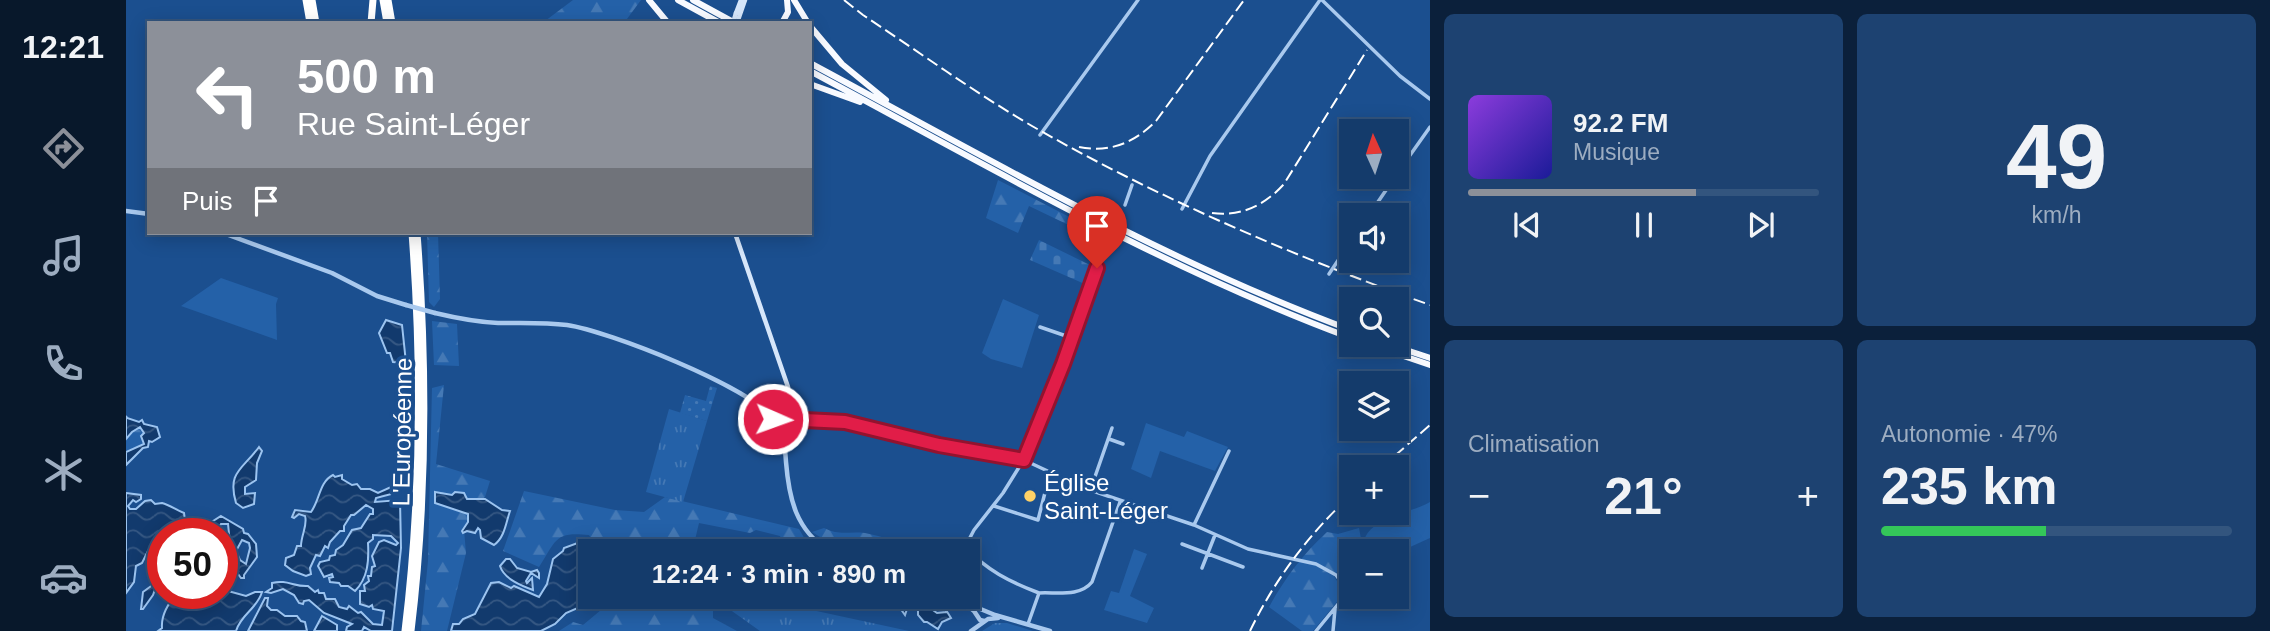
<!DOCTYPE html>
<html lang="fr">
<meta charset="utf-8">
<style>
body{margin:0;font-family:Arial,sans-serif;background:#1d4271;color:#f1f3f6;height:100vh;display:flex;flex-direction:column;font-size:26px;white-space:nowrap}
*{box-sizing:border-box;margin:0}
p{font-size:23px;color:#9dadc1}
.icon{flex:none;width:38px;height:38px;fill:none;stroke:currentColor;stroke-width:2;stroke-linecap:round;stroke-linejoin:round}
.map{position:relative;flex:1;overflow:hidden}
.drawer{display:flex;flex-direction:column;gap:14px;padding:14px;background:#0b203b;width:840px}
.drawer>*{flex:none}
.hud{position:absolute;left:21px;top:21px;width:665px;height:214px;border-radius:0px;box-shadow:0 4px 18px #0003,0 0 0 2px #33557e;background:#8c9099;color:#fff;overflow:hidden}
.needle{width:46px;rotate:357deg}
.buttons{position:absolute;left:1213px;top:119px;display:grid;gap:14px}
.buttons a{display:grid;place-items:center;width:70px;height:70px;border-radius:0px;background:#143b6b;box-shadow:0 4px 18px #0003,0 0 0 2px #33557e;font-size:35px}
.speed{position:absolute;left:21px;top:518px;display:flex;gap:14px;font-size:35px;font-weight:700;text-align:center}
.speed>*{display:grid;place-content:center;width:91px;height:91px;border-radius:50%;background:#143b6b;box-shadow:0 4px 18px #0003,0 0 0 2px #33557e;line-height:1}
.speed .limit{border:10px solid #d22;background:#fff;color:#111}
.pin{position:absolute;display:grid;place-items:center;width:60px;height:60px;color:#fff;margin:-72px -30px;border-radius:50% 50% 50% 0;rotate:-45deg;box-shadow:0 0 7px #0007}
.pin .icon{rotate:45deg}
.me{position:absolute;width:77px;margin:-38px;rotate:92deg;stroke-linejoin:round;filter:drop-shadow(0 0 5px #0008)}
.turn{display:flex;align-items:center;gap:24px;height:147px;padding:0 35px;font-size:32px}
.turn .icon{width:91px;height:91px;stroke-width:2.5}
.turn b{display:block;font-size:49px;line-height:60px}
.then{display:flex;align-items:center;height:66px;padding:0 35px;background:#0003;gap:14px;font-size:26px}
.big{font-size:52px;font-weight:600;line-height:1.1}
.drawer .widget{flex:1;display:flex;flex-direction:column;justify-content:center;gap:10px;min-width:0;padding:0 24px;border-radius:10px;background:#1d4271}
.drawer .dial{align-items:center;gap:0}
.dial b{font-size:91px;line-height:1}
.song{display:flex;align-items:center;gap:21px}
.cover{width:84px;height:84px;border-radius:10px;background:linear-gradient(135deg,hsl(270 70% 55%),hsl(240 70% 35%))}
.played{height:7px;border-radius:4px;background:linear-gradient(90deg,#8c9099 65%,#33557e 65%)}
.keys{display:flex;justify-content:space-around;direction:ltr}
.heat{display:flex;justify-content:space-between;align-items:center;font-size:38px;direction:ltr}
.charge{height:10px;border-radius:5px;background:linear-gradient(90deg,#34c759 47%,#33557e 0)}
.drawer .tiles{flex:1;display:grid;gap:14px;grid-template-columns:repeat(2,1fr)}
.trip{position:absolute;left:452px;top:539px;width:402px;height:70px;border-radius:0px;background:#143b6b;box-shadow:0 4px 18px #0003,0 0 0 2px #33557e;font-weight:600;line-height:70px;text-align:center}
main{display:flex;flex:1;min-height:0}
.tabs{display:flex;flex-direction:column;width:126px;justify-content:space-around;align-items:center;background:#08182b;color:#9dadc1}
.tabs .icon{width:49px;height:49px}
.tabs .active{color:#8c9099}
.tabs b{font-size:32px;color:#f1f3f6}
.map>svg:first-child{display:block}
.grass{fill:#2461a8}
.forest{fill:url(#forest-firs)}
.cemetery{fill:url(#cemetery-stones)}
.park{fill:url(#park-tufts)}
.garden{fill:url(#garden-dots)}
.water{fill:url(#water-waves);stroke:#9cc4f0;stroke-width:2;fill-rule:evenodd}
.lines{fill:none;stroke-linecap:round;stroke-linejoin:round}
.minor{stroke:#a9c9ee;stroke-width:3.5}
.tertiary{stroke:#a9c9ee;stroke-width:4.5}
.secondary{stroke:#d6e6fa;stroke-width:4.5}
.trunk{stroke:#f8faff;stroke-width:6}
.motorway{stroke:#fff;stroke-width:7}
.rail{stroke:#fff;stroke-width:2;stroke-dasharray:12 5;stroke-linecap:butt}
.tertiary-bridge{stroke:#a9c9ee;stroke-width:4.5}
.secondary-bridge{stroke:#d6e6fa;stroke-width:4.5}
.route-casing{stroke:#92132f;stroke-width:18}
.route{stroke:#e11d48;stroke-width:12}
.poi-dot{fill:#ffd166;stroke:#1b4f8f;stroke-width:2.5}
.labels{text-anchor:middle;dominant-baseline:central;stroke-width:7;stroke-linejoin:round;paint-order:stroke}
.street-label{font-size:24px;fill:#fff;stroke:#1b4f8f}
.poi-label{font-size:24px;fill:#fff;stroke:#1b4f8f;text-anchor:start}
</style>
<main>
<nav class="tabs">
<b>12:21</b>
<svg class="icon active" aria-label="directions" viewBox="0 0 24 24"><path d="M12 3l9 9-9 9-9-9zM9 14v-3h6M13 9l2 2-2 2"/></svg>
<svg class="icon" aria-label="music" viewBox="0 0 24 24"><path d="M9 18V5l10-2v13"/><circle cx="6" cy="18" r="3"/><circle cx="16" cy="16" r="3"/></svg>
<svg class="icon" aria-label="phone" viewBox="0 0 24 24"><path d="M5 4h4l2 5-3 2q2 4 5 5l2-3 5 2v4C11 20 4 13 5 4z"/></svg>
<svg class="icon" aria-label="climate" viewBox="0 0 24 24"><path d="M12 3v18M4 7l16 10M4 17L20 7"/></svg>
<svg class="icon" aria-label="car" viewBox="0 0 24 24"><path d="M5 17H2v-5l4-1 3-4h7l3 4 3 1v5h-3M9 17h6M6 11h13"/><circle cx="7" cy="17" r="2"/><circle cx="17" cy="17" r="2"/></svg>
</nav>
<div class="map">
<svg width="1304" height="631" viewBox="0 0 1304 631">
<defs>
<pattern id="forest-firs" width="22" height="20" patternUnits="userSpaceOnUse" patternTransform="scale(1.75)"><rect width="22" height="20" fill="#2461a8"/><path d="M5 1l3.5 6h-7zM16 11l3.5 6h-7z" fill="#4579b5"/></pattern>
<pattern id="cemetery-stones" width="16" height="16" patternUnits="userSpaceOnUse" patternTransform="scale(1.75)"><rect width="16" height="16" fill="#2461a8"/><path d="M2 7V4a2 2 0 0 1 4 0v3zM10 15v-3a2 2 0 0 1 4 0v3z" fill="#4579b5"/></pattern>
<pattern id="park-tufts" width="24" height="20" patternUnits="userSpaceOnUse" patternTransform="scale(1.75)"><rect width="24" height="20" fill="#2461a8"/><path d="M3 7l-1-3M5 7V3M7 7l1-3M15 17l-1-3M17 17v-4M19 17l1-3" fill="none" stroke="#4579b5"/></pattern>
<pattern id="garden-dots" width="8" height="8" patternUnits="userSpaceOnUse" patternTransform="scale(1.75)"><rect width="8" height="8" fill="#2461a8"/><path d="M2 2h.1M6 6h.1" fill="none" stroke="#4579b5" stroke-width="1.8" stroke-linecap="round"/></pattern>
<pattern id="water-waves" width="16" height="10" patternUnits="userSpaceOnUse" patternTransform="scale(1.75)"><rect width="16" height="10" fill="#123a6d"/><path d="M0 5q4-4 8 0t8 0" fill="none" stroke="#365883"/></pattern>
</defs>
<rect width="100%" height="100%" fill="#1b4f8f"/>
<!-- grass -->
<path class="grass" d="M95,278L152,298L150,304L151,340L55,306Z
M877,299L913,315L896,368L865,359L856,353Z
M1020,423L1058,437L1061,431L1102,447L1089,471L1034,451L1025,478L1005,469Z
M1304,502V538L1271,553L1270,551H1237C1235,517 1282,515 1304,502Z
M1008,549L1021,554L1004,596L1028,608L1021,623L978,610L985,591L993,593Z"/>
<!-- forest -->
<path class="forest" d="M447,0H515L498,23H421L419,21Z
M872,180L980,236L978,242L903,206L892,233L860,218Z
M301,233H312L314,299L308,307L303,302Z
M306,321L331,324L333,366L308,365Z
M318,385L310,464L364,481L359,497L350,503L338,530L340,553L321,631H295L302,561L306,388Z
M12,427H14L18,433V444L0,452V439Z
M398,491L489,510L518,512L539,497L673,529L680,541V547L673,549L658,545L654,536L630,530L624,533L573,523L568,544L596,551H473L463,535C428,531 430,541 413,567L377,551Z
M698,528C714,536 722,531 739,533C751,535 762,540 774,540L777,543L776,547L767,551L707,545L686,532Z
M1233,528L1235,539L1208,576L1214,586L1215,597L1187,631H1176L1143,607C1159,578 1177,554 1201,532L1212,534Z
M500,597H587V618L611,631H433L447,622L457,625L475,610L489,606Z"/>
<!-- cemetery -->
<path class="cemetery" d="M913,240L968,267L961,285L904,260Z"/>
<!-- park -->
<path class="park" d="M543,409L581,421L557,502L520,492Z
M599,597H626L783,631H634L596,604Z
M869,623H881L907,631H856Z"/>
<!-- garden -->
<path class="garden" d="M584,386L591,388L581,421L554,413L559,395L580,401Z"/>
<!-- water -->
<path class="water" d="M260,320L276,325L280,363L267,362L264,353H261L253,333Z
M0,416L1,418L13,422L16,420L18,424L31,427L34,437L26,442L23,441L22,447L17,448L0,465V452L18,444L15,436L18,433L14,427L6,432L0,439Z
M133,447L136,451L131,463L130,480L119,487V494L129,493L128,504L117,508L110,503C101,472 116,470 133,447Z
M207,475L209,477L216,475V479L226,485L231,484L235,489H244L252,493L274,483L273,492L250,498L249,502L274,500L275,548L266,631H245L238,627L236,631H220L221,627L226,624L198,613L183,600L178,601L177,604L173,603L168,595L157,589L145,593L140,592L146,588V583C161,579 168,587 182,586L189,592L192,590L193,593H198L200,599H209L213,607L221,609L223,606L232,613L235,612L247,624L256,625L258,611L247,609L246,605L243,607L234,604V591H239L238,585L243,581L242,576H245L246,567L249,566L246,556L253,542L258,540L270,545L272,543L265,536L247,535V539L242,543C243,561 242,578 229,591L222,586H215L213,583L204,582L203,578L207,577L206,574L198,577L192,566L194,562L203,560L204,556L209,555L210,550L217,545L226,530L235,528L244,514H247V509L240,505L228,515H225L218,526V531H214L204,542L202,548L199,546L194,556L190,555L184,568L185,574L180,576L167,571L159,565L160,558L168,555L171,546H175C175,535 182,525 179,516L173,514L168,518L166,517L169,510L185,512C194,500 193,482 207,475Z
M309,492L326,495L329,492L338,493L341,499H359L376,510L384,511C380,522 379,537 368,545L355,538L354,530L352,528L349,533L341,531L337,533L336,531L342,522V514L309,503Z
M0,493L15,495V499L10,502L7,500L2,506L4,509H10L19,501L25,500L29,504L36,503C44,505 50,510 58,513L59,520L54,521L53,526L56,529L51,534H37V540L27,541L16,563L10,566L8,582L0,593Z
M95,516L117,529L118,533L122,534L130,544L131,557L118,575V578H115L112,574H104L112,571L110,567H106V564L110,562L109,556L105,555L101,549L96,550V546L104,543L102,524H95L88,534H83L82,529L78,528L74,523L75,521H87ZM116,540L123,543L124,548L120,564L114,560L110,551Z
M457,541H463L465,547L459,550L458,554H464V597H467L461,604L440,613L429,624L415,631H325L327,624H333L337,619L349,614L365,583L373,582L385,588L388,586L413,597L421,584L427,559L437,551L438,548Z
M380,559H384L391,568L405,572L411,570L413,573V578L405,573L400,581L401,583L406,578L407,590C396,586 378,579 374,566Z
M32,581L27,595L17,609H15L17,592Z
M102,591L120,596L129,592H136C131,609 115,614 110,631H32L36,628C35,615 42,604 51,593L101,594Z
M734,597H767L768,601L775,603V607L781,609L779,615L774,608L770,609L767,603L765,606C755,600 744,603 734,597Z
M139,598H142L141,606L145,610H151L159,616H171L175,621L179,622L181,631H122Z
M790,605H794L797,609L804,608L811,613L820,612V610L825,618L816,622L812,629L801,622H798L792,615V607H787Z
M196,616L211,625V631H188Z"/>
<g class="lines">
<!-- minor -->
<path class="minor" d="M1196,0L1274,76L1304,99
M914,135L1012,0
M1270,175L1304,127
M999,205L1006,185
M1056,209L1084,156L1194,0
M1243,215L1269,177
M1203,274L1225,241
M914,327L946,338
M663,424L679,420L719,422L813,445L898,460L958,488L1068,525L1122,549L1190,564L1210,575L1216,583L1218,591L1213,603L1190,631
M983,439L997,444
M964,491L986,428
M868,506L912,520L924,473
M1068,525L1103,451
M1056,544L1117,567
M839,547C862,571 882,581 913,593L902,624
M612,549L645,548L671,551
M686,551L693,544
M837,551L848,530L877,493L900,456L980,249
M1076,568L1089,535
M913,593C931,592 954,597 966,582L994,502
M1207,631L1209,609"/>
<!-- tertiary -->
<path class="tertiary" d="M0,211L23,214
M97,233L206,273L251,296L280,305
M309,313C330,318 350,322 372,323C395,323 418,322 441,325C482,331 625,387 647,419
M652,426C659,437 659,450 660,462C663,499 670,530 703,551
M832,597L848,611L854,620L858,621
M840,603L869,615L924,631
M845,631L862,619L872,618"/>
<!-- secondary -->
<path class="secondary" d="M610,13L615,0
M611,23L619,0
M609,233L662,387C664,398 663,409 665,420L661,425L654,427L649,423L648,415L655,410L663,395"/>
<!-- trunk -->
<path class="trunk" d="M523,0L542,23
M552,0L594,23
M567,0L609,23
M668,0L682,23
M656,23L662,12L661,0
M684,26L716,64L760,100
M684,63C861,158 1036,260 1225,330
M684,71C862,166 1036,268 1225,338
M684,84L734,102
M1245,345L1304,365
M1265,345L1304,358"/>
<!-- motorway -->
<path class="motorway" d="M180,0L184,23
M186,0L190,23
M257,0L261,23
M262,0L266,23
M245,23L247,0
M279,631C295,499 296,365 286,233
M285,631C301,499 301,365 291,233"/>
<!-- rail -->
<path class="rail" d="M718,0L737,15C793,52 848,92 906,126C1032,198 1167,256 1304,305
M953,147C984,153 1008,143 1030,121L1118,0
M1086,213C1115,217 1139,205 1158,184L1241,50
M1256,467L1304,425
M1124,631C1149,579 1183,534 1225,495"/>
<!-- tertiary-bridge -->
<path class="tertiary-bridge" d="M280,305L309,313"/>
<!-- secondary-bridge -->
<path class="secondary-bridge" d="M607,23L610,13"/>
</g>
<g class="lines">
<!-- route casing -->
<g class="route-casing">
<path id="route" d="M647,419L650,425L658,427L678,420L719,422L813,445L898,460L937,364L971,268"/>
</g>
<!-- route -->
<use href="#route" class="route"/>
</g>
<!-- markers -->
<circle class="poi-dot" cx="904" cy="496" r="7"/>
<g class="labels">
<!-- street labels -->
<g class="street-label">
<text transform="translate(276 432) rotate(-89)">L'Européenne</text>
</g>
<!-- poi labels -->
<g class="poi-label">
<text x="918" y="482">Église<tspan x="918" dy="28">Saint-Léger</tspan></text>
</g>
</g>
</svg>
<div class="buttons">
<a><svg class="needle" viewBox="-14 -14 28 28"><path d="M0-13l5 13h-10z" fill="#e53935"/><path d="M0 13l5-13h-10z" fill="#9dadc1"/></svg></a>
<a><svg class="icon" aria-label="sound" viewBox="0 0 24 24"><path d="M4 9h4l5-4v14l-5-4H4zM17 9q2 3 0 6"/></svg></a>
<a><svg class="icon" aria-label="search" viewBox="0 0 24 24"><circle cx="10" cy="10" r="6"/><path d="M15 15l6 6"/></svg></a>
<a><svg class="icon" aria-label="layers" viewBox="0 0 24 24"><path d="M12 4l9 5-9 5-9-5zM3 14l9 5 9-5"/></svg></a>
<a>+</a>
<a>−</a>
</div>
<div class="speed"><div class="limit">50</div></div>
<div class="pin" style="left:971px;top:268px;background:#d93025"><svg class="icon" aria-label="arrive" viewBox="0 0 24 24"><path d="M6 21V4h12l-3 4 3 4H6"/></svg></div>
<svg class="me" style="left:647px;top:419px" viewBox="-20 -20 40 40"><circle r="17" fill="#e11d48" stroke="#fff" stroke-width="3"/><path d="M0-11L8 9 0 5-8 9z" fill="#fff"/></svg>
<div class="trip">12:24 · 3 min · 890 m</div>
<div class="hud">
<div class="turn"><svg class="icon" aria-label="left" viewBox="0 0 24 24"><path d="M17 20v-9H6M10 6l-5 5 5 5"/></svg><div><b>500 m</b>Rue Saint-Léger</div></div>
<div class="then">Puis<svg class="icon" aria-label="arrive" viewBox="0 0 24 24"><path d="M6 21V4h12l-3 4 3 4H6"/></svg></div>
</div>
</div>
<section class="drawer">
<div class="tiles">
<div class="widget">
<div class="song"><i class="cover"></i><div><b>92.2 FM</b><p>Musique</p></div></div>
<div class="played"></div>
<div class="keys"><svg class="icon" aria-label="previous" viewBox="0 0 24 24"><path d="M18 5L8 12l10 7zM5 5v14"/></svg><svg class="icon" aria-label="pause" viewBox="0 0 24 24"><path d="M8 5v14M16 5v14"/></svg><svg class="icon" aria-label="next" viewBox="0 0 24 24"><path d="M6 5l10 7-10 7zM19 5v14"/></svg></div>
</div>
<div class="widget dial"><b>49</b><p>km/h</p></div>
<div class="widget"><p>Climatisation</p>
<div class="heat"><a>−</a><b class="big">21°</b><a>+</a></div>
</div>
<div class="widget"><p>Autonomie · 47%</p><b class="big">235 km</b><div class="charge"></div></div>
</div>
</section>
</main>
